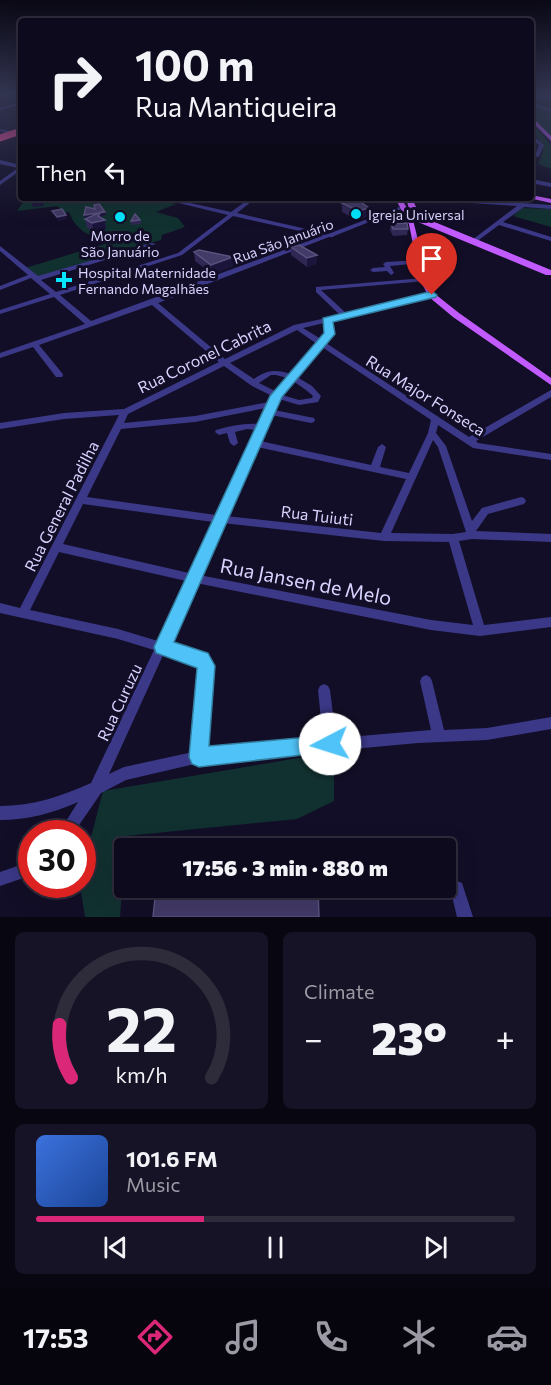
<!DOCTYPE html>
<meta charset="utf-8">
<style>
body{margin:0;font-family:Commissioner,sans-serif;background:#171326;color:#f1f3f6;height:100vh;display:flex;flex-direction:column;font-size:22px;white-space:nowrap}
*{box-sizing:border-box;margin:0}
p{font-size:20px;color:#9b9aa4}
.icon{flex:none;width:33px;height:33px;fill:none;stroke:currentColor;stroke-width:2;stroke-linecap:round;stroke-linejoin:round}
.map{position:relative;height:917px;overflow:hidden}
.side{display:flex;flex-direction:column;gap:15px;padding:15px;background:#080610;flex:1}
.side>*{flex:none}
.hud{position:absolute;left:18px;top:18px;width:516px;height:183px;border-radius:6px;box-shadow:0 6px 24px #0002,0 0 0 2px #2e2b3b;background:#0e0a1d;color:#f1f3f6;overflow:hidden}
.speed{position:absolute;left:18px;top:820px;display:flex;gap:12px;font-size:30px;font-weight:700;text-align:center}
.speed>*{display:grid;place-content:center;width:78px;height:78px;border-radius:50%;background:#0e0a1d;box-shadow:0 6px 24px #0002,0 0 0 2px #2e2b3b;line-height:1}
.speed .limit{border:9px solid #d22;background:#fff;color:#111}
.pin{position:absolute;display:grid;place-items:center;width:51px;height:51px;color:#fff;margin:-62px -26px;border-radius:50% 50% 50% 0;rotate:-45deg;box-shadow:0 0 6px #0007}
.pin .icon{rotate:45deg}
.me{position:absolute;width:66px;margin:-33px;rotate:265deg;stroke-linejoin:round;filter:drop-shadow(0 0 4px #0008)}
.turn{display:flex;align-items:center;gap:21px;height:126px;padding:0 18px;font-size:27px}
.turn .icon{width:78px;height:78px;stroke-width:2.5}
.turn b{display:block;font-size:42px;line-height:51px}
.then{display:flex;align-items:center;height:57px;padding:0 18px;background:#0003;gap:12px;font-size:22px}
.big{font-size:45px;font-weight:800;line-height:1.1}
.side .card{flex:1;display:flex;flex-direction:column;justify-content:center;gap:9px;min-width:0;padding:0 21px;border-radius:9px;background:#171326}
.side .dial{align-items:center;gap:0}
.dial svg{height:156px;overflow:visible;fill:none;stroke:#2e2b3b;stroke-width:7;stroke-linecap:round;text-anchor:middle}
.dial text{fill:#f1f3f6;stroke:none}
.song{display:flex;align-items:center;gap:18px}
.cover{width:72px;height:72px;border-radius:9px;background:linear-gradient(135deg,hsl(220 70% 55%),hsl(220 70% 35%))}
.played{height:6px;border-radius:3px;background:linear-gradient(90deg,#db2777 35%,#2e2b3b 35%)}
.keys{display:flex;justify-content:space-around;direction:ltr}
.heat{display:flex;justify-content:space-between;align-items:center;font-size:33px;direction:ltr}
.side .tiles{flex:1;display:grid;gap:15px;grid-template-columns:1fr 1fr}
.card:last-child{grid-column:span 2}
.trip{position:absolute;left:114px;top:838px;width:342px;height:60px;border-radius:6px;background:#0e0a1d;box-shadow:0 6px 24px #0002,0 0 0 2px #2e2b3b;font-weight:800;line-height:60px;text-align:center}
.tabs{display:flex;height:96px;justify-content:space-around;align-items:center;background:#06040c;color:#9b9aa4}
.tabs .icon{width:42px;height:42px}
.tabs .current{color:#db2777}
.tabs b{font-size:27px;color:#f1f3f6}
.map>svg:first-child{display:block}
.green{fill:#113130}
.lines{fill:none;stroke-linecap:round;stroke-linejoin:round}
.minor{fill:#3b3887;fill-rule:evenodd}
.major{fill:#c25bff;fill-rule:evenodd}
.highway-bridge{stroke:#ff4fa3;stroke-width:7}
.wall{fill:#302755}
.shaded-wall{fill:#1c153b}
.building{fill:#423a67;stroke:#5a527f;stroke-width:1.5}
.route{fill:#4fc3f7;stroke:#337fa1;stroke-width:1.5}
.poi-dot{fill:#00e6ff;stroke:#120e27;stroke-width:2}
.labels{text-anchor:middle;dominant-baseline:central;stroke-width:6;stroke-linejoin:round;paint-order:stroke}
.far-poi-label{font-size:14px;fill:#d9d4ff;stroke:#120e27;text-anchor:start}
.far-street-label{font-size:14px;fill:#d9d4ff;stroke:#120e27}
.street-label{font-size:16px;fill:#d9d4ff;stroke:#120e27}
.near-street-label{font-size:20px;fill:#d9d4ff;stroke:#120e27}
</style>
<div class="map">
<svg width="551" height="917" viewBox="0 0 551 917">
<rect width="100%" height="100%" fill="#120e27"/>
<!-- green -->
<path class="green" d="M531,94H551V137L531,117Z
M531,128H536L551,145V169L538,164C548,141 541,146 531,128Z
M26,198H150L176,204L156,212L178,218L185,227L162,235L161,240L36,277L25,268L111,242C90,237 76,231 69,212L65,213L57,206L17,211Z
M522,208L551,209V227L513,216Z
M334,752V801L297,819L126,836L120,917H85L80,885H82L83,868L103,791Z"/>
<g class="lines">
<!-- minor -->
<path class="minor" d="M531,95L551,97V99L531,97Z
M21,102V104L0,110V108Z
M531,102L551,109V112L531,105Z
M0,129L20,133V134L18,135L0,131Z
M531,134L544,145L539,157L535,156L539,145L531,138Z
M0,160L21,165V170L0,185V181L18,168L0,164Z
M531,179L551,183V187L531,183Z
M158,198H168L231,212L250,198H256L237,213L328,234L402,206L407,207L334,236L333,237H329L158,303L225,359L294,325L340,315L316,292V287L424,278L426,279V281L321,290L346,313L432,293L435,295L434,296L331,321L334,325L333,334L326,343L469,437L551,390V397L476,441L478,443L551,454V460L473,448L438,425L436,433L446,446L472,521L482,508L521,497L524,498L526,501L524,504L488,514L476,531L551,534V542L472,539L459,541L484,625L551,617V627L480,636L431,630L196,583L168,644L206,655L213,670L206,750L323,739L318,690L320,686L324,684L328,686L330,690L336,738L431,730L420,681L422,677L426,675L430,677L432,681L444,730L487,728L551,717V729L487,740L418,743L199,763L126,780L101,793L73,834H58L78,802C53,813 28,820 0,820V806C33,806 62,796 91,783L154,650L118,639L0,613V603L20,608L119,415L64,419L0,429V423L64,413L124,409L219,362L152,305L39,345L62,373L63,375L62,377H56L33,347L0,358V353L85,324L54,297L0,314V310L50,294L31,278L0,290V286L28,275L0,251V246L38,276L151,243L156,244L41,280L56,292L178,253L228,215ZM233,216L322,236L91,321L60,295L182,255ZM324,323L326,325L325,334L321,339L303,328ZM297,330L317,344L291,374C276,369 266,370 254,379L230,363ZM322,347L431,420L428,433L409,473L380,467L386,447L382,444L378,447L371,465L260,441L271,415L311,423L314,422L315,420L314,418L274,410L279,399L299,405L318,402L321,396L312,386L297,377ZM224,366L252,386L272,396L269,402L195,416L124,423L128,414ZM271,375H276L287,378L275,391L259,383ZM293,381L306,390L313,396L312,398L299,400L282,395ZM266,408L259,424C244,423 230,426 216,430L215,432L219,435L227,433L230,443L234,446L238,443L235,432L247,429L256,430L216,515L87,497L121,429L195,422ZM433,440L438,447L466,532L453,534L391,533ZM257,447L406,479L381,533L226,516ZM83,504L213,522L189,573L63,544ZM223,523L384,541L449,542L473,625L431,620L199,575ZM59,552L186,581L158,641L118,629L30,610ZM164,653L198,663L201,670L193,752L124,767L109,774Z
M406,198H414L402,203L399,201Z
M421,198H447L551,205V209L524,207L503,222L551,237V241L499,225L476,242H472V240L517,206L424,200Z
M420,260L422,261V263L390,266L394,273L391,275L387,271L373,272L370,270L373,268L385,267L383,264L386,262Z
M32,861V875L0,886V872Z
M457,881L462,883L473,917H457L450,888L452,883Z"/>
<!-- major -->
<path class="major" d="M531,116L551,136V141L531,121Z
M531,195L551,199V203L529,198H531Z
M395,198H401L407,208L409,209L406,198H412L416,207L415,214L551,270V275H546L413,220L428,280L435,294L459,313L551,378V385L453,317L429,297L420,280L409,224Z"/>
<!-- highway-bridge -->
<path class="highway-bridge" d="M0,138L21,131"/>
</g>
<!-- wall -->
<path class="wall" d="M334,198H367L358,200L368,216L357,220L342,212V205Z
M99,204L105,212L106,215L102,216L103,219L105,220L106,229L94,232L87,228L85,219L87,218H85L84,215L86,207L94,209V205Z
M140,220L141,224L131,225V221Z
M391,224L408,229L407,235L393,236L390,230Z
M291,247L317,255L316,264L307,267L291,255Z
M194,252L233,266L212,274L195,261Z"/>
<!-- shaded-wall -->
<path class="shaded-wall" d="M37,198H45L43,206L33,207L31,199Z
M349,198H367L348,202Z
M369,208L368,216L357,220L358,211Z
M105,212L106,215L102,216L103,220H105L106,229L94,232L92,223L98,216L85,218L84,215Z
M66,215L67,219L58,221L57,217Z
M317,255L316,264L307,267V258Z
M233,257V266L212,274L211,265Z"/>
<!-- building -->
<path class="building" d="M345,198H355L369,208L358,211L342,203L348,200Z
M99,204L105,212L84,215L86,207L95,209L94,205Z
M62,209L66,215L57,217L52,211Z
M101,212L98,216L105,220L92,223L85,219Z
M135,214L140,220L131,221Z
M407,223L408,229H393L391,224Z
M299,245L317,255L307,258L291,247Z
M199,250L233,257L211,265L194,252Z
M156,888H318L319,917H153Z"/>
<!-- sky -->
<linearGradient id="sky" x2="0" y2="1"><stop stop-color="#0a0815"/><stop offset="0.42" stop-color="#333652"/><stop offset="1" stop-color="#333652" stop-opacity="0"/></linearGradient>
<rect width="551" height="222" fill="url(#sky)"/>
<!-- route -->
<path class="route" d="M432,291L437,295L436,297L333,322L335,334L282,397L174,642L208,653L215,666L209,746L330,735L337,737L340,744L337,751L199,767L192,764L189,757L197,668L156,653L154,647L270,396L324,333L323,318Z"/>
<!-- markers -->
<g class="poi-dot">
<circle cx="356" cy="214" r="6"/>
<circle cx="120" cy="217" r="6"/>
<path d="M61 271h6v6h6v6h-6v6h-6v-6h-6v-6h6z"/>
</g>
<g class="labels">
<!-- far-poi labels -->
<g class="far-poi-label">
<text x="368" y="214">Igreja Universal</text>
<text x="120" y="235" text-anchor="middle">Morro de<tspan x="120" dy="16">São Januário</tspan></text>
<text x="78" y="272">Hospital Maternidade<tspan x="78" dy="16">Fernando Magalhães</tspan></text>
</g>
<!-- far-street labels -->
<g class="far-street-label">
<text transform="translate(283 241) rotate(-20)">Rua São Januário</text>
</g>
<!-- street labels -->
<g class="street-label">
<text transform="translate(204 356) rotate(-26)">Rua Coronel Cabrita</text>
<text transform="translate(426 395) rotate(32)">Rua Major Fonseca</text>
<text transform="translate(61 506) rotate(-63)">Rua General Padilha</text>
<text transform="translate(317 515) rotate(7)">Rua Tuiuti</text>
<text transform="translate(119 702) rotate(-65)">Rua Curuzu</text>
</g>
<!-- near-street labels -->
<g class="near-street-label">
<text transform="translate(306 581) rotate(11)">Rua Jansen de Melo</text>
</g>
</g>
</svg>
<div class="speed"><div class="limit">30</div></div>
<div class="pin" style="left:432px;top:295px;background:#d93025"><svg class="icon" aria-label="arrive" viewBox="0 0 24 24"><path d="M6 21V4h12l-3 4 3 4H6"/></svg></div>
<svg class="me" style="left:330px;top:744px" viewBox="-20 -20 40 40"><circle r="19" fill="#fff"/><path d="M0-13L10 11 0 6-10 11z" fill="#4fc3f7"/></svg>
<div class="trip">17:56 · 3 min · 880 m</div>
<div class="hud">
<div class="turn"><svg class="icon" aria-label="right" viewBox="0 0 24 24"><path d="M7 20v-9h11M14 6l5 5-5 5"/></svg><div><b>100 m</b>Rua Mantiqueira</div></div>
<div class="then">Then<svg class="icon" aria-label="left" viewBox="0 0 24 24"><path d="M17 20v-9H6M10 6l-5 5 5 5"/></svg></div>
</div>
</div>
<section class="side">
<div class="tiles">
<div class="card dial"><svg viewBox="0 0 100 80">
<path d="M14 69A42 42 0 1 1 86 69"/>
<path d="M14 69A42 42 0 0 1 8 42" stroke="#db2777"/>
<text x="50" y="56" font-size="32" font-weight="700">22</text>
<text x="50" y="72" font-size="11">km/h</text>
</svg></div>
<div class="card"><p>Climate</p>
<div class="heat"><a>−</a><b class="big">23°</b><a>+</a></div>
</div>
<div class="card">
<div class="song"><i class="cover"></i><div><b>101.6 FM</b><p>Music</p></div></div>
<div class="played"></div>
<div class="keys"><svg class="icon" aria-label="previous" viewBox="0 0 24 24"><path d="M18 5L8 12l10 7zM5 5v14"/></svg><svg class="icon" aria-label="pause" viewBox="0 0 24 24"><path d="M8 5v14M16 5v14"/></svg><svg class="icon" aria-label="next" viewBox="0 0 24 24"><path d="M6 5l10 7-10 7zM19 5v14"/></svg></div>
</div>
</div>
</section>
<nav class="tabs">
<b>17:53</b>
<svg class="icon current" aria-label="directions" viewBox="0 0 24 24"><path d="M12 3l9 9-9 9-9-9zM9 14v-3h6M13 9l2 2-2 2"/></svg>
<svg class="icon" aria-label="music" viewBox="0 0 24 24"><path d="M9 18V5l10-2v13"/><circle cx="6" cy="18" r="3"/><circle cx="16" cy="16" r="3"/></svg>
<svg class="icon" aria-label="phone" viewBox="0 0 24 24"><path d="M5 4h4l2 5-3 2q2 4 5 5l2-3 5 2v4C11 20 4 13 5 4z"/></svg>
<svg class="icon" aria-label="climate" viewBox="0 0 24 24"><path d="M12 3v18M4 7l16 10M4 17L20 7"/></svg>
<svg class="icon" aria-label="car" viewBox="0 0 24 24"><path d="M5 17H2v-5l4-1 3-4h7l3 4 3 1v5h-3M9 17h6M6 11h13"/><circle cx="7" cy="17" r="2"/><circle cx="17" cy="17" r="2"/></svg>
</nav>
